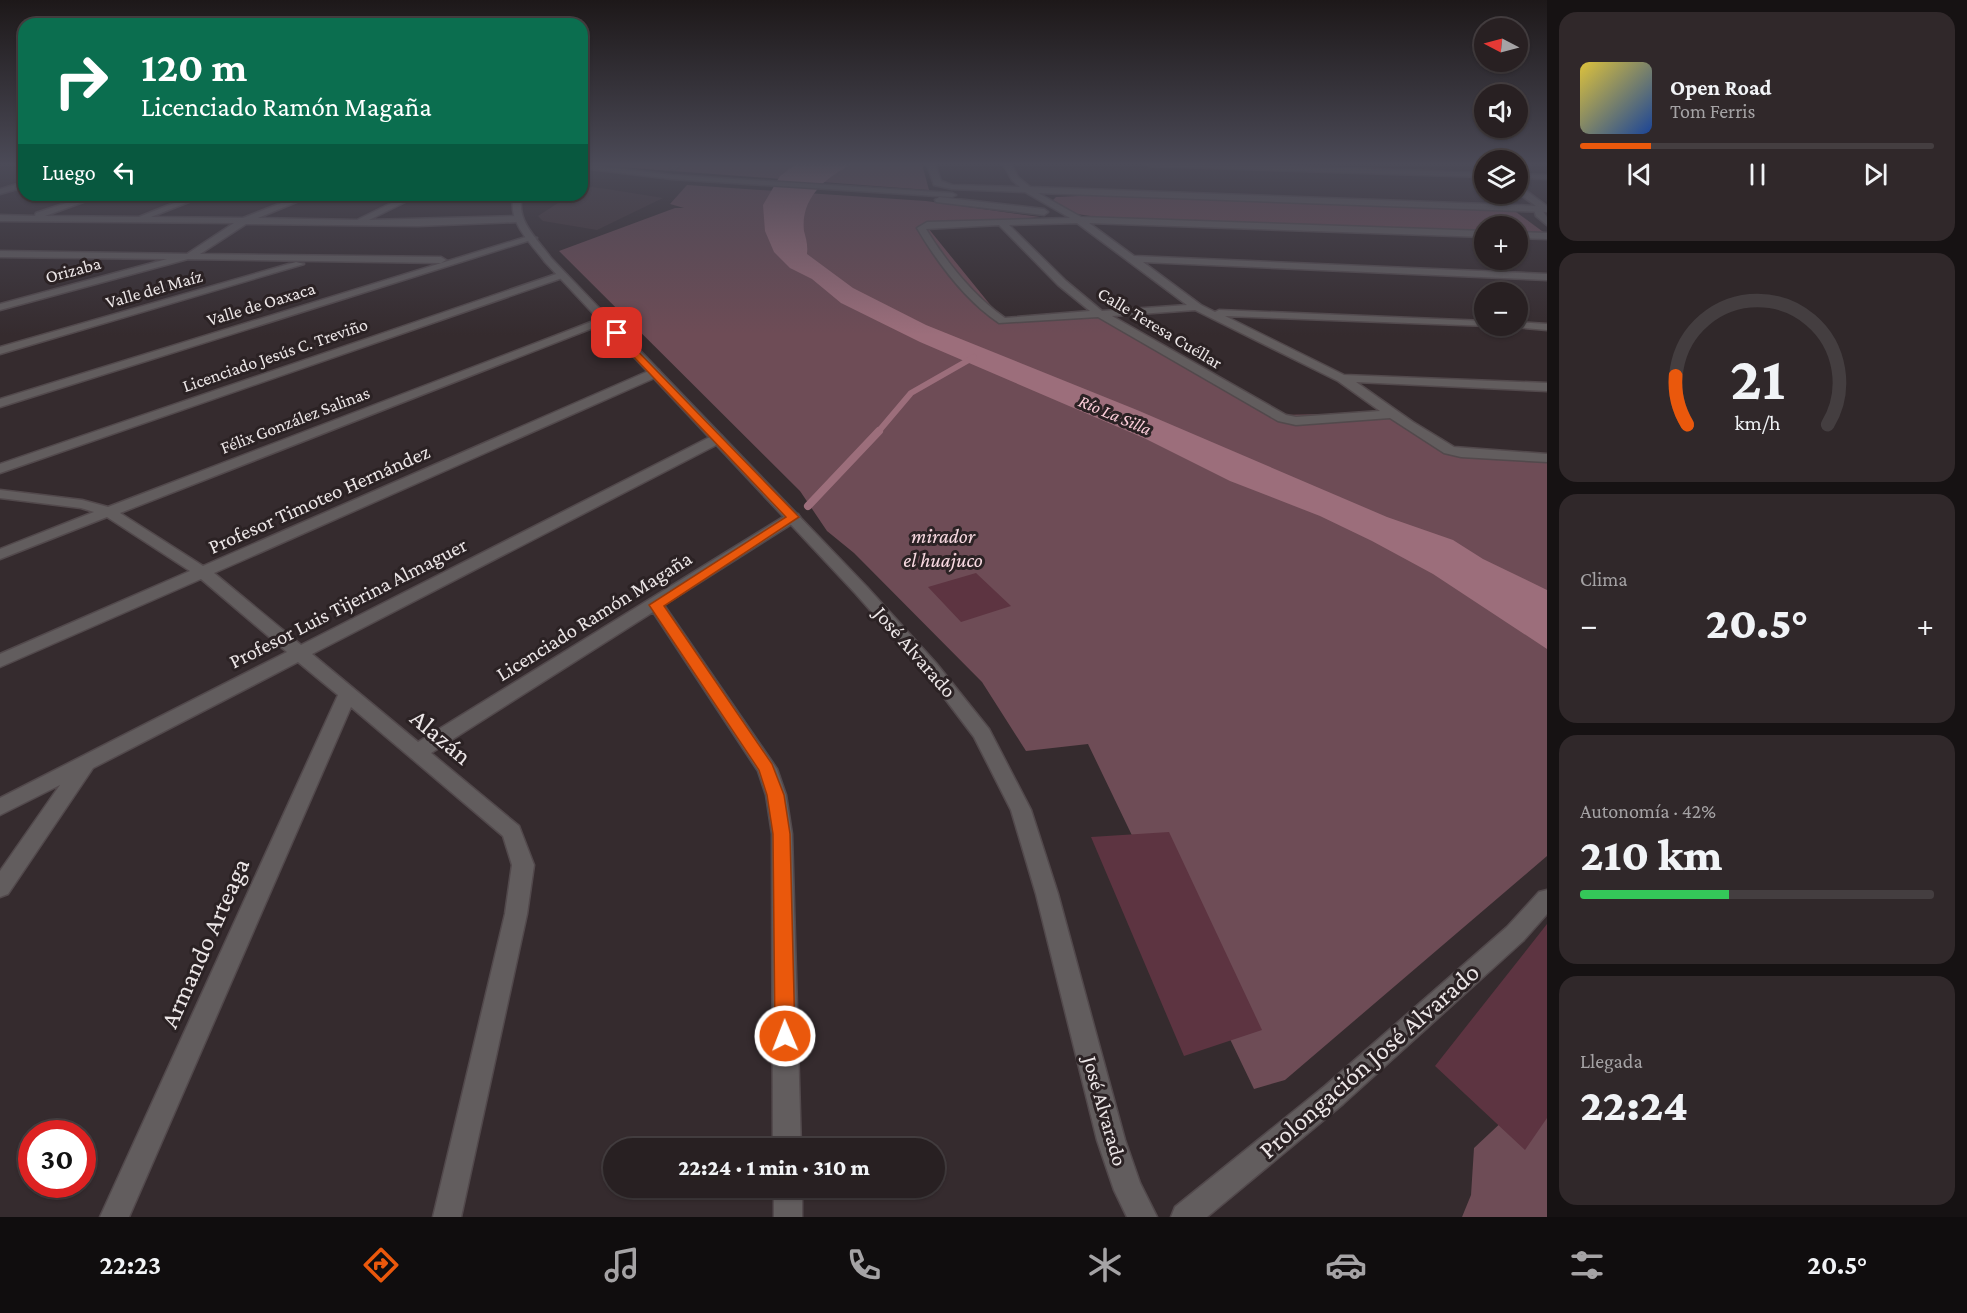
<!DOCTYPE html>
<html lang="es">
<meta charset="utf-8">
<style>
body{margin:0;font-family:"Crimson Pro",serif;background:#30282a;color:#f1f3f6;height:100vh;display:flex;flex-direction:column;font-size:22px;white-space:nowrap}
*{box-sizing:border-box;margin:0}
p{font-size:20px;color:#a5a3a5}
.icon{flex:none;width:33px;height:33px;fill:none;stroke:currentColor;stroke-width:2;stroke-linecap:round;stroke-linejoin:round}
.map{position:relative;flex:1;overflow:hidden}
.panel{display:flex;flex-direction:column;gap:12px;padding:12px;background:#161213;width:420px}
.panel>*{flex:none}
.hud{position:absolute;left:18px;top:18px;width:570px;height:183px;border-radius:18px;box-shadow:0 2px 4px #0004,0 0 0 2px #443e40;background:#0b6e4f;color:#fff;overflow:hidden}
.needle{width:39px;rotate:276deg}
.fabs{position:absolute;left:1474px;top:18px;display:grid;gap:12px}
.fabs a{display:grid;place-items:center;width:54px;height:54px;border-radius:50%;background:#282022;box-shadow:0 2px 4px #0004,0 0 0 2px #443e40;font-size:30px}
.speed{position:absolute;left:18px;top:1120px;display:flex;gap:12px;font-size:30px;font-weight:700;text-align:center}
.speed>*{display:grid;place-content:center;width:78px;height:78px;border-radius:50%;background:#282022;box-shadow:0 2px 4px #0004,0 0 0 2px #443e40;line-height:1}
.speed .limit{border:9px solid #d22;background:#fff;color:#111}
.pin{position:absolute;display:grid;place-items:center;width:51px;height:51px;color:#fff;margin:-26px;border-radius:12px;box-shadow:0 3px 9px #0006}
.me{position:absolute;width:66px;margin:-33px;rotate:359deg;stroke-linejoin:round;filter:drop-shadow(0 0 4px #0008)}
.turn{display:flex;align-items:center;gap:21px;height:126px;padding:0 24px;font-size:27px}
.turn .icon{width:78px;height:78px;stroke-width:2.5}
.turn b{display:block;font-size:42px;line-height:51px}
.then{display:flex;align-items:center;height:57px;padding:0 24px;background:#0003;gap:12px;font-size:22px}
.big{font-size:45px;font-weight:800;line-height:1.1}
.panel .card{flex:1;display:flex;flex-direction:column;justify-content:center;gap:9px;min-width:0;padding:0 21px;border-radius:18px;background:#30282a}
.panel .dial{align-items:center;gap:0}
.dial svg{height:156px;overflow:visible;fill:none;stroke:#443e40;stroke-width:7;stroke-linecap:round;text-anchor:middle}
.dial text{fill:#f1f3f6;stroke:none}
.song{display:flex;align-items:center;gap:18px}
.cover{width:72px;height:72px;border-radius:9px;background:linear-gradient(135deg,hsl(50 70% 55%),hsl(220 70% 35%))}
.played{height:6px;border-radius:3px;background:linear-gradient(90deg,#ea580c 20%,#443e40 20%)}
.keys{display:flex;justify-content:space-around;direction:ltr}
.heat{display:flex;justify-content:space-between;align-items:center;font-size:33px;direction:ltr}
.charge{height:9px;border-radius:4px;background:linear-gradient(90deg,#34c759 42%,#443e40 0)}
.trip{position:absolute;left:603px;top:1138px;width:342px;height:60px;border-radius:30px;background:#282022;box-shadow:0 2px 4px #0004,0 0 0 2px #443e40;font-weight:800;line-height:60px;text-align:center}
.menu{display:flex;height:96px;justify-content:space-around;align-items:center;background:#100d0e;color:#a5a3a5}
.menu .icon{width:42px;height:42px}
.menu .on{color:#ea580c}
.menu b{font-size:27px;color:#f1f3f6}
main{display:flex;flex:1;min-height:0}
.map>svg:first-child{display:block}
.built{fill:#45363a}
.green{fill:#6e4c56}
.water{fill:#9c6e7b}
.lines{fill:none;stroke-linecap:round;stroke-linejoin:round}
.stream-far1{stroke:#9c6e7b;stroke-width:6}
.stream{stroke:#9c6e7b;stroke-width:8}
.building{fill:#5d3441}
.service-casing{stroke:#52494c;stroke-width:3}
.minor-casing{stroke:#52494c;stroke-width:3}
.tertiary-casing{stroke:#52494c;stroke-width:3}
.service{fill:#625d5e;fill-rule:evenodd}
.minor{fill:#625d5e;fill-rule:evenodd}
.tertiary{fill:#625d5e;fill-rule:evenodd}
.route{fill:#ea580c;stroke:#983908;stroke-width:1.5}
.labels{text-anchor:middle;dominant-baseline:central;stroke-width:6;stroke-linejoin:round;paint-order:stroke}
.far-street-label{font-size:18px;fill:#ece6e7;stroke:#2b2224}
.far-water-label{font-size:18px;font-style:italic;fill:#fbcdd9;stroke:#2b2224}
.street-label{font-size:21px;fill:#ece6e7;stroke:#2b2224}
.park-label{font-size:21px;font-style:italic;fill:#f9dae2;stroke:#2b2224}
.near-street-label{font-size:26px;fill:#ece6e7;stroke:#2b2224}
</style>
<main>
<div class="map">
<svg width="1547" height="1217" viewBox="0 0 1547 1217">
<rect width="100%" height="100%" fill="#352b2e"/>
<!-- built -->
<path class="built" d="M582,186L607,189L663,198L597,230L543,221L538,216L558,203L537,199L545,195H582Z"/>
<!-- green -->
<path class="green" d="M594,164H922L929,190L592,165Z
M687,185L926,201L1040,217L928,228L1001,318L1100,314L1278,415L1384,413L1456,451L1547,457V856L1285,1080L1254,1089L1088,744L1026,751L982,682L854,553L827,531L800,491L559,251L675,208H684L670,204Z
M1101,195L1512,209L1546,234L1518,233V226H1485V232L1097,217L1077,214L1053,200L1056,197Z
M1547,1065V1217H1462L1471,1195L1474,1148L1540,1086Z"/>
<!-- water -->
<path class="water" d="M854,164C828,175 800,197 804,231C806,239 808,244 807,254L853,288L926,325L1137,410L1387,517L1453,540L1483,559L1547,590V649L1433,574L1372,541L1320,516L1230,481L1146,439L920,342L841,303L812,279L790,268L774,252L765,231L763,205L780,176L796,164Z"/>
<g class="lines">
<!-- stream-far1 -->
<path class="stream-far1" d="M878,432L911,393L974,357"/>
<!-- stream -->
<path class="stream" d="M808,506L879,431"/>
</g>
<!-- building -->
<path class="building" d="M976,573L1011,606L961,622L928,587Z
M1169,832L1262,1030L1184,1056L1091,837Z
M1547,924V1118L1525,1150L1435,1066Z"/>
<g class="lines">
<!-- service casing -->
<g class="service-casing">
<path id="service" d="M674,164H683L674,170L670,168Z
M1533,206H1539L1547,217V225L1536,216Z"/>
</g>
<!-- minor casing -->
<g class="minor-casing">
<path id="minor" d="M582,164L672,175L952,193L956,195L952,197L672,179L582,168Z
M927,164H935L941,181L952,185L1020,187L1012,180L1003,164H1011L1018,177L1030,187L1536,206L1518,193V187H1521L1547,206V212L1038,193L1081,217L1485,231V237L1089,223L1134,256L1547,274V280L1143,262L1201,305L1215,312L1219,310L1485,321V326H1489L1225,316L1344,375L1547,383V391L1356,382L1413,422L1454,447L1547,454V462L1461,457L1444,453L1390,418L1296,425L1278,421L1098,317L999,323C966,301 937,262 917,228L927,222L1070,218L1025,192L952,189L934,185ZM1077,223L1187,305L1102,311L1066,281L1009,225ZM999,225L1058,285L1090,311L1005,318C974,297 945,260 926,229ZM1195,310L1338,381L1380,411L1296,417L1286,415L1112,316Z
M1146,164H1229L1485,173V177L1150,166Z
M1518,174L1547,175V179L1518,178Z
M24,182V187L0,194V189Z
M90,195H102L45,216L139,217L194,195H206L151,217L243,218L302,195H313L258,218L357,220L408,195H419L369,220L519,216L523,219L519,222L418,226L246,224L200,254L441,257L446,260L441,263L188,259L0,310V304L167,259L0,257V251L187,254L234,223L0,221V215L35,216L36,213Z
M939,197L1044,209L1048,212L1044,215L936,202L935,200Z
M1518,232L1547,233V239L1518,238Z
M529,236L537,238L0,407V399Z
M296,262L304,264L0,354V347Z
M562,272L567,275L565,277L0,473V464Z
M604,317L609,320L608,322L120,513L203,566L651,370H659V376L214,573L301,645L712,436H722L724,439L722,442L312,654L418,742L788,514H798L800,517L798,520L664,605L777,769L786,795L792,834L801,1149H773L772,834L766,795L758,771L653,612L431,753L519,826L534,865L527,914L461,1217H433L505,914L512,865L503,836L351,707L129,1217H100L338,695L298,662L93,768L8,894L0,897V871L60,785L0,815V798L287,652L201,579L0,667V654L190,571L107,517L0,559V549L94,512L81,508L0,498V490L82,500L108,507Z
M1518,322L1547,324V330L1514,327L1513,326H1518Z
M1547,890V914L1523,941L1343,1104L1207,1217H1171L1175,1207L1325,1086L1507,927L1539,892Z
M774,1188H802V1217H774Z"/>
</g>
<!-- tertiary casing -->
<g class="tertiary-casing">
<path id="tertiary" d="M520,195H529L521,202C519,224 539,241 551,258L867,587L936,663L989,729L1031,810L1058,894L1125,1140L1140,1183L1157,1217H1127L1114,1190L1097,1140L1036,894L1011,810L974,737L924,671L855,593L545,262C532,244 510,225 513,201Z"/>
</g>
<!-- service -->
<use href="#service" class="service"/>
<!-- minor -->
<use href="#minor" class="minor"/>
<!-- tertiary -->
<use href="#tertiary" class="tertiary"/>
</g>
<!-- sky -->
<linearGradient id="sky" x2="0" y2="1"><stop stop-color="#1d1819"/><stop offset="0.49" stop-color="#4b4a57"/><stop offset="1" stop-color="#4b4a57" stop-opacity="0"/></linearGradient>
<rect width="1547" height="335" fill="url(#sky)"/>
<!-- route -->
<path class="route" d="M617,330L799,517L664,606L772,764L784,795L790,834L795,1036L792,1043L785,1046L778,1043L775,1036L773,834L767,795L759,770L649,605L786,517L613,335V331Z"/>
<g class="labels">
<!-- far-street labels -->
<g class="far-street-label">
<text transform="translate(73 270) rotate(-15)">Orizaba</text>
<text transform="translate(154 289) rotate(-16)">Valle del Maíz</text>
<text transform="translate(261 304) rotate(-17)">Valle de Oaxaca</text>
<text transform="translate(1160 328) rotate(31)">Calle Teresa Cuéllar</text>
<text transform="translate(275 355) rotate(-19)">Licenciado Jesús C. Treviño</text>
<text transform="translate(295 420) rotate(-21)">Félix González Salinas</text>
</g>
<!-- far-water labels -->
<g class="far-water-label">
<text transform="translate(1115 415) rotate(23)">Río La Silla</text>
</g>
<!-- street labels -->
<g class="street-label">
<text transform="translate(319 499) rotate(-24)">Profesor Timoteo Hernández</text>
<text transform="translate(348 603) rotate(-27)">Profesor Luis Tijerina Almaguer</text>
<text transform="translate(594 616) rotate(-32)">Licenciado Ramón Magaña</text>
<text transform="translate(915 652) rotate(49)">José Alvarado</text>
<text transform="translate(1105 1111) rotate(74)">José Alvarado</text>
</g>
<!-- park labels -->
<g class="park-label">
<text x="943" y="536">mirador<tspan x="943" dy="24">el huajuco</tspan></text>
</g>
<!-- near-street labels -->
<g class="near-street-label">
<text transform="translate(441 737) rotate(40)">Alazán</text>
<text transform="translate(205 943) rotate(-66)">Armando Arteaga</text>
<text transform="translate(1369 1061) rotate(-41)">Prolongación José Alvarado</text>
</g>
</g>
</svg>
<div class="fabs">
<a><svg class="needle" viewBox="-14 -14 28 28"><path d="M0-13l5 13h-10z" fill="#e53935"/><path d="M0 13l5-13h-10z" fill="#a5a3a5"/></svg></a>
<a><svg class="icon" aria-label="sound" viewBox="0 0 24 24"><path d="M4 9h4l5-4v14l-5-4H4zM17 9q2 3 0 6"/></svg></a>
<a><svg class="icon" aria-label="layers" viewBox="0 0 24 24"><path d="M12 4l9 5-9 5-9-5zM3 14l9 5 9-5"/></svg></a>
<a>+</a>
<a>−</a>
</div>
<div class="speed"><div class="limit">30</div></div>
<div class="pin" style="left:617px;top:333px;background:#d93025"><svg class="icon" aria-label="arrive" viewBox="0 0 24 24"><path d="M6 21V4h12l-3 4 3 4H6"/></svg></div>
<svg class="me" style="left:785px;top:1036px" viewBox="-20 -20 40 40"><circle r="17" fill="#ea580c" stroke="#fff" stroke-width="3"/><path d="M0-11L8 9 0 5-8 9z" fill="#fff"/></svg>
<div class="trip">22:24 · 1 min · 310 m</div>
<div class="hud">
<div class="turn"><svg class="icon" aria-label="right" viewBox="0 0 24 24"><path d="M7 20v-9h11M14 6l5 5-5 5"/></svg><div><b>120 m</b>Licenciado Ramón Magaña</div></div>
<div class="then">Luego<svg class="icon" aria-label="left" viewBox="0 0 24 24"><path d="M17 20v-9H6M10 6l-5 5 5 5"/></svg></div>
</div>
</div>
<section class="panel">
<div class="card">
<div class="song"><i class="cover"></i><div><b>Open Road</b><p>Tom Ferris</p></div></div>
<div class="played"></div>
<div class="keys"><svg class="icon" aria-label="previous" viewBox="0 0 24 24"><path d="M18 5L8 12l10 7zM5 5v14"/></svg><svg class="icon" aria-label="pause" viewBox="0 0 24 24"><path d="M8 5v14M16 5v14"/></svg><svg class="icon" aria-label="next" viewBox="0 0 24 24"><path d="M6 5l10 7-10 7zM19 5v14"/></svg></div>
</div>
<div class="card dial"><svg viewBox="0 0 100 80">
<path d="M14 69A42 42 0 1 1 86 69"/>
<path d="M14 69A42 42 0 0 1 8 44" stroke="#ea580c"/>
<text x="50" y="56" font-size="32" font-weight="700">21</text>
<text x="50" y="72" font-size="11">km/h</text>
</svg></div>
<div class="card"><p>Clima</p>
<div class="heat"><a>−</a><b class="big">20.5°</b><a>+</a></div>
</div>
<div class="card"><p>Autonomía · 42%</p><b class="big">210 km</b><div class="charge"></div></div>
<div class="card"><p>Llegada</p><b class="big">22:24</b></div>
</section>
</main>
<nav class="menu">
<b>22:23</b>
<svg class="icon on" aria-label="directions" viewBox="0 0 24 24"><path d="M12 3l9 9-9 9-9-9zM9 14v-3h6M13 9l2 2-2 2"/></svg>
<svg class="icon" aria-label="music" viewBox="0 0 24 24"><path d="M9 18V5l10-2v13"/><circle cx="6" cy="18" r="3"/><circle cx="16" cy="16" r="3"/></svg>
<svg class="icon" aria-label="phone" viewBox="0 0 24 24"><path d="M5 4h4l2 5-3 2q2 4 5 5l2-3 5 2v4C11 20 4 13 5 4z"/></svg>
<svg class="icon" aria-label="climate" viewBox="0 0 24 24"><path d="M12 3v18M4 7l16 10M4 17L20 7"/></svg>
<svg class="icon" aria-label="car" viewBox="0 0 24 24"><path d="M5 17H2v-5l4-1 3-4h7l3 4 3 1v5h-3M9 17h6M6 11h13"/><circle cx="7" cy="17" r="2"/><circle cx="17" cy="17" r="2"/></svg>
<svg class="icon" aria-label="filters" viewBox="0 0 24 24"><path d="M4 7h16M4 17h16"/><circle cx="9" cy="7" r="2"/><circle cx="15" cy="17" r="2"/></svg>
<b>20.5°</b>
</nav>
